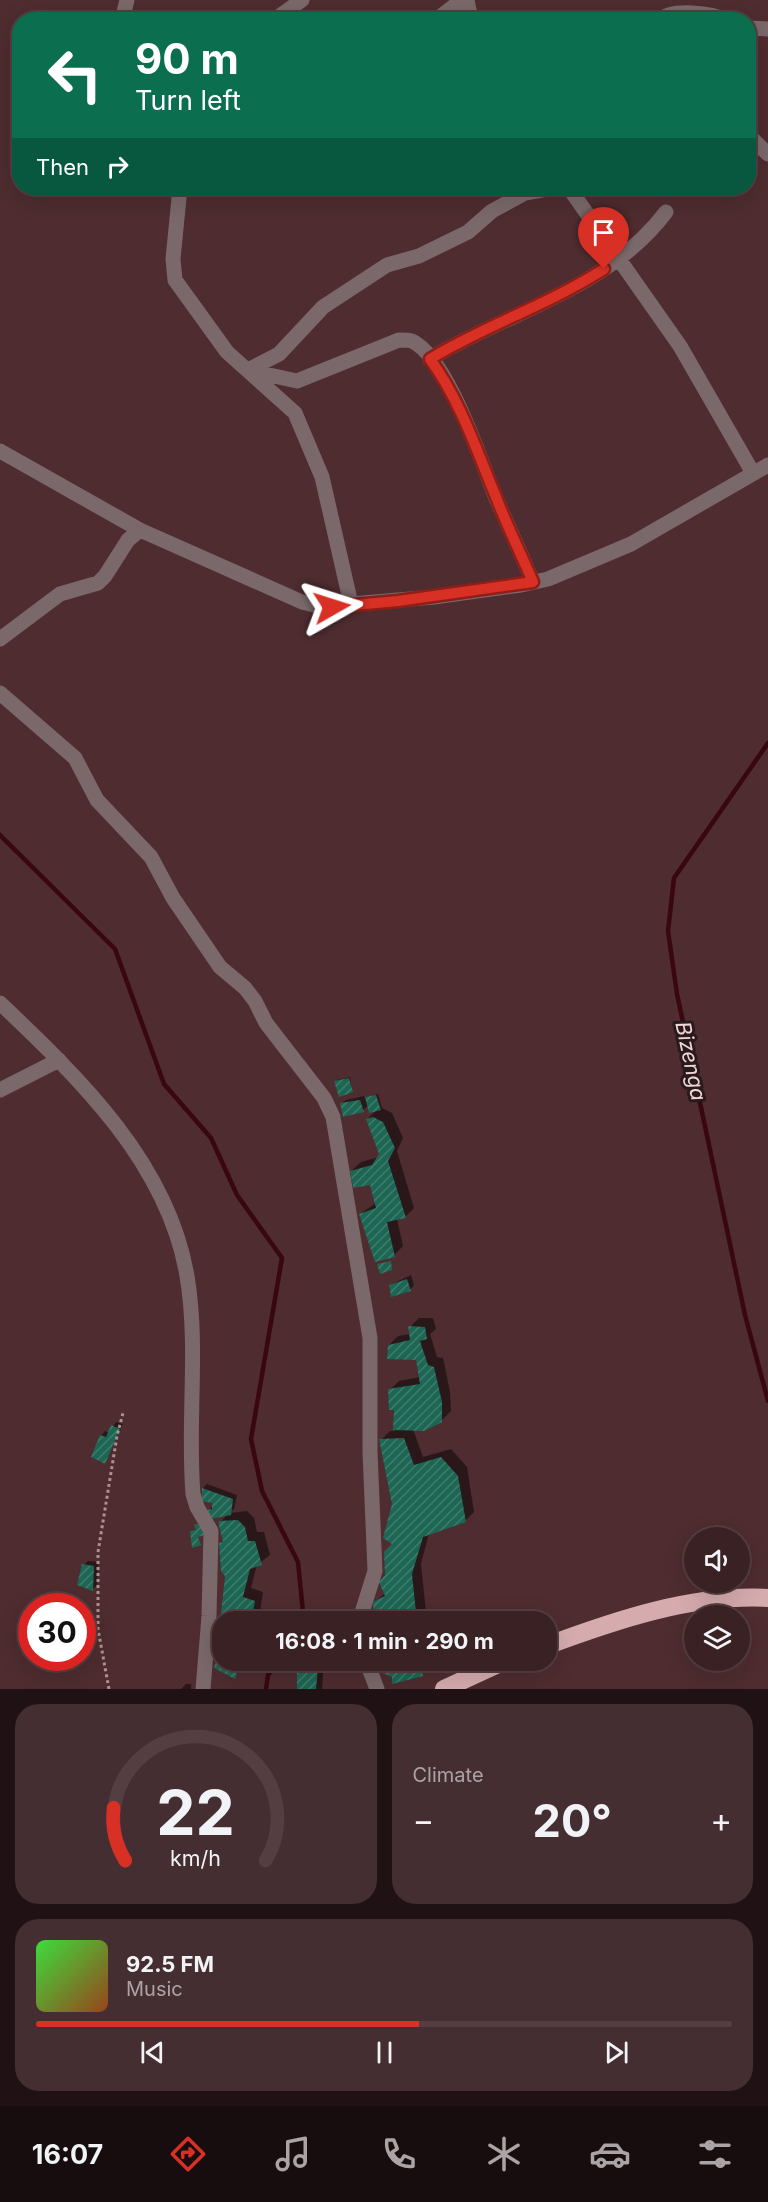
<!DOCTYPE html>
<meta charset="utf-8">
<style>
body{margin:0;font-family:Inter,sans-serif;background:#452e31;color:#f1f3f6;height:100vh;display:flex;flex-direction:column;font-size:22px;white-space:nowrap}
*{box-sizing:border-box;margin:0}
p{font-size:20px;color:#aba3a6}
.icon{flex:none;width:33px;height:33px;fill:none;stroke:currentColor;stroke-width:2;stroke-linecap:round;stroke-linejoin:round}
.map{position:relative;height:1689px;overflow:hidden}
.drawer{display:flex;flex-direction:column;gap:15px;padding:15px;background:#201214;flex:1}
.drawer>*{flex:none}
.top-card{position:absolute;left:12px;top:12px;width:744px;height:183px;border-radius:24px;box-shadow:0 6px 24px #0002,0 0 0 2px #543e41;background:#0b6e4f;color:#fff;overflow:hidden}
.tools{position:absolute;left:684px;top:1527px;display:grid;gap:12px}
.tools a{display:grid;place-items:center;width:66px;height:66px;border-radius:50%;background:#3a2124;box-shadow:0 6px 24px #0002,0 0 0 2px #543e41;font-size:30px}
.speed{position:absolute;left:18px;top:1593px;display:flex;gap:12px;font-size:30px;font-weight:700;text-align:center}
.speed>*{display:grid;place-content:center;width:78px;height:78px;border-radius:50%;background:#3a2124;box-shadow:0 6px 24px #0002,0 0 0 2px #543e41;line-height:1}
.speed .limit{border:9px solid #d22;background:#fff;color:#111}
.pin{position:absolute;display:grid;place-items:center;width:51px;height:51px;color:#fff;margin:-62px -26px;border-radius:50% 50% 50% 0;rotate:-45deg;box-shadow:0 0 6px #0007}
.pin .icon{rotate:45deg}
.me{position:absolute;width:66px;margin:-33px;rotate:84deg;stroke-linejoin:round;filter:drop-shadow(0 0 4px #0008)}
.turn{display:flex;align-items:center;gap:21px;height:126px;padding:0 24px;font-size:27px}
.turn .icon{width:78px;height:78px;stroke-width:2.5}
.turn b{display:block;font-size:42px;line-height:51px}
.then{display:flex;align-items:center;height:57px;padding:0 24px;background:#0003;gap:12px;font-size:22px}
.big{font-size:45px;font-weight:700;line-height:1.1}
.drawer .widget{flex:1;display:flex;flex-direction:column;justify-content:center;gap:9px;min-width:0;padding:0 21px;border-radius:24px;background:#452e31}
.drawer .dial{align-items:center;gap:0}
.dial svg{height:156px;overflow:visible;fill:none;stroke:#543e41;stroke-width:7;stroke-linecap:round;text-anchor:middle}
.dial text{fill:#f1f3f6;stroke:none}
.song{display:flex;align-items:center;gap:18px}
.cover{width:72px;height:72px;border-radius:9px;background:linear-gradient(135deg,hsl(120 70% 55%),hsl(20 70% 35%))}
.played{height:6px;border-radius:3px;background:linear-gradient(90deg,#d93025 55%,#543e41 55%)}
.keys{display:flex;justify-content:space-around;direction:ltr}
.heat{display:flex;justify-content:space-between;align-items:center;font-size:33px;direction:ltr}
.drawer .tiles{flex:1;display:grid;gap:15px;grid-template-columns:1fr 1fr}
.widget:last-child{grid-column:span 2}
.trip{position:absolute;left:212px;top:1611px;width:345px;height:60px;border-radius:24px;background:#3a2124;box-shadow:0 6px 24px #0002,0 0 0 2px #543e41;font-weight:700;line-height:60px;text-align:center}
.menu{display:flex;height:96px;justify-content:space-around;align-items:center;background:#170d0e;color:#aba3a6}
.menu .icon{width:42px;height:42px}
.menu .selected{color:#d93025}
.menu b{font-size:27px;color:#f1f3f6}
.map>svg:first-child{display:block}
.shadow{fill:#0007}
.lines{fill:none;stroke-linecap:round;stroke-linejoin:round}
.stream{stroke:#390712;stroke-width:4.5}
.building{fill:url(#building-hatch)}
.path{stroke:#ad9194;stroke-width:3;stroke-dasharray:3 3;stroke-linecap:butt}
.street{stroke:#7a686a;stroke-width:15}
.highway{stroke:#d5abae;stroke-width:18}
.route-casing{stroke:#8d1f18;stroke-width:15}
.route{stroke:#d93025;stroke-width:10}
.labels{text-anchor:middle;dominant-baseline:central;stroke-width:6;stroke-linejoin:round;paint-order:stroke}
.water-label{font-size:21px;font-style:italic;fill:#f2d5d7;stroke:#291a1b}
</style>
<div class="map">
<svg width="768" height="1689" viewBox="0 0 768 1689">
<defs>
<pattern id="building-hatch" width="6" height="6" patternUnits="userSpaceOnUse" patternTransform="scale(1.5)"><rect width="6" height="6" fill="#1d6653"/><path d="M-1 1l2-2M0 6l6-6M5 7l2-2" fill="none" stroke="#3f7c6c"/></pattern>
</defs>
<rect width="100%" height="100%" fill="#4e2c30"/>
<!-- shadow -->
<path class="shadow" d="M350,1077L352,1091L336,1081L337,1080Z
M378,1094L382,1108L392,1113L403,1138L397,1151L414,1208L405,1217L397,1219L403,1246L394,1255L360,1214L376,1203L371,1183L351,1171L361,1162L379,1157L381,1154L367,1119L377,1110L369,1105L363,1110L341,1104L346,1100L364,1096L365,1099Z
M411,1275L414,1285L410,1290L390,1285Z
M419,1318H433L436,1329L430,1334L437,1357L443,1358L450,1392L451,1411L441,1421L413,1429L423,1457L451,1449L467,1467L474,1512L465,1521L429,1533L421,1564L427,1622H376L375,1603L385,1593L395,1543L394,1504L381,1440L390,1431H395V1408L390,1390L399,1381L420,1377L418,1358L389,1345L398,1336L411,1334L410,1327Z
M116,1422L123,1424L105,1462L101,1436L105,1431L109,1433Z
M207,1484L237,1495L234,1509L230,1513L247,1511L254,1518L257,1532H264L270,1555L257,1565L251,1588L263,1592L260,1612L251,1621L222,1622V1660H247L235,1678L215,1667L221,1648V1624L226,1575L220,1544L224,1540L220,1522L228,1514L209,1510L213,1506V1502L203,1500V1488Z
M88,1561L98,1562L97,1585L93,1589L84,1565Z
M304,1660L324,1662L322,1689H298V1667Z
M384,1660H431V1665L422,1675L394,1676Z
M186,1684H191V1689H181Z"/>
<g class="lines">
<!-- stream -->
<path class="stream" d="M768,743L674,878L668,931L677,994L745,1315L768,1401
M0,835L115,949L164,1084L211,1138L237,1195L282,1258L251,1439L262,1491L298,1562L304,1622
M266,1689L268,1675L280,1660"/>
</g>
<!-- building -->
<path class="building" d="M349,1078L353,1092L339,1097L334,1081Z
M376,1095L381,1110L369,1113L365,1097Z
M360,1100L364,1112L343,1117L340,1103Z
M373,1117L383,1122L395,1148L388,1161L406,1218L387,1222L395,1257L375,1262L359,1214L376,1208L370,1185L353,1188L350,1171L372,1165L379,1154L366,1119Z
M391,1261L392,1270L380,1274L377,1264Z
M407,1279L411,1291L391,1297L389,1285Z
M408,1326L425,1327L427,1339L420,1341L428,1365L434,1367L442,1402V1422L424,1431L393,1430L394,1410H389L388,1389L420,1384L416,1360L387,1359L388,1345L410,1340Z
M111,1425L120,1429L105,1464L91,1457L100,1435L106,1437Z
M404,1438L414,1465L441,1457L458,1476L466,1522L423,1537L412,1574L417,1622H374L373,1602L385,1596L379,1582L385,1575L384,1552L392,1544L383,1538L392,1504L379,1439Z
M202,1488L233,1499L231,1515L210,1519L207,1510L212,1509V1503L202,1501Z
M238,1520L245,1527L248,1541H255L262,1565L250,1569L243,1597L255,1601L251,1622H222V1660H243L235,1679L214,1668L219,1649L213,1645L220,1624L225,1576L221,1571L219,1543L223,1542L218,1521Z
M201,1523L208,1534L198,1537L201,1545L192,1548L190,1531L196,1530L194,1525Z
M82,1564L94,1566L93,1591L77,1585Z
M382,1660H421L423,1676L392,1684V1677L383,1673Z
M297,1666L318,1668L316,1689H297Z"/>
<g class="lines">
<!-- path -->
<path class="path" d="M109,1689L98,1629V1552L117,1436L123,1413"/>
<!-- street -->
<path class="street" d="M467,0L471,20
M122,20L127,0
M274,20L302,0
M436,20L462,0
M660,20C672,8 712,13 726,20
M748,28L768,29
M748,135L768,154
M569,188L680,346L753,473
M430,359C509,311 607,290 666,212
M248,370L279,354L323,307L387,265L419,256L468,232L492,211L525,193L553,188
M251,371L297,381L399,340C403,340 409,340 412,341C448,358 481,462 496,498C508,526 521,554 533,582
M0,451L140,530
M351,604L434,597L521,585L548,579L631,544L768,465
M0,639L60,594L98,583L105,576L128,540L140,530L302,602L318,606L351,604L322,477L295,413L227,352L175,280L173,259L180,188
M0,693L75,758L97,800L151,857L173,898L220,967L245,988L255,1001L266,1023L324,1098L333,1117L370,1338V1452L375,1571L359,1622
M0,1003C79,1078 168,1163 187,1276C199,1348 187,1421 193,1494L197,1507L211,1531L209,1616L203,1689
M0,1090L59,1060
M366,1660L377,1689"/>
<!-- highway -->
<path class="highway" d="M546,1646C616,1620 692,1594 768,1598
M444,1689L507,1660"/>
</g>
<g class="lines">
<!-- route casing -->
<g class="route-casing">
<path id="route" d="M332,607L398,601L533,582C521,554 507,526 496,497C476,449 461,402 430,359C486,325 548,305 604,269"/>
</g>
<!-- route -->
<use href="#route" class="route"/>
</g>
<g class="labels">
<!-- water labels -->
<g class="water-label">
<text transform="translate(691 1061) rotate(78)">Bizenga</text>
</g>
</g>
</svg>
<div class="tools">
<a><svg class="icon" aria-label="sound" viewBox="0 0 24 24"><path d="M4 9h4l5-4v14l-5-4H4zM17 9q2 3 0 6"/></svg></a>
<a><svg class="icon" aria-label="layers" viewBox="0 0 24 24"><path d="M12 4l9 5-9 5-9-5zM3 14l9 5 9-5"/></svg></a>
</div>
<div class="speed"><div class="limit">30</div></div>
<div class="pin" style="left:604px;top:269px;background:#d93025"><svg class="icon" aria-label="arrive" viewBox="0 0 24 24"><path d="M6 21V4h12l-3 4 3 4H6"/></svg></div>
<svg class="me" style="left:332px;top:607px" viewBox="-20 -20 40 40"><path d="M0-17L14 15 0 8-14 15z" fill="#d93025" stroke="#fff" stroke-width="4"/></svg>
<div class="trip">16:08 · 1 min · 290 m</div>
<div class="top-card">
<div class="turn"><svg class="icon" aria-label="left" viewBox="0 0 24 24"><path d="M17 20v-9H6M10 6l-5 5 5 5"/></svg><div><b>90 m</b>Turn left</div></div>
<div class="then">Then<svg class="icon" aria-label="right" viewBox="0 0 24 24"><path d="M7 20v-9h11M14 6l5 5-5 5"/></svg></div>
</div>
</div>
<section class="drawer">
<div class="tiles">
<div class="widget dial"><svg viewBox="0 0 100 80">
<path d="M14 69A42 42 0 1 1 86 69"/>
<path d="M14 69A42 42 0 0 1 8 42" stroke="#d93025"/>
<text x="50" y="56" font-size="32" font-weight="700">22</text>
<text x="50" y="72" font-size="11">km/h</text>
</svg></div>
<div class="widget"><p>Climate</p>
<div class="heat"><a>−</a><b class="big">20°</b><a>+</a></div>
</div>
<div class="widget">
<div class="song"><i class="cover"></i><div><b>92.5 FM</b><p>Music</p></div></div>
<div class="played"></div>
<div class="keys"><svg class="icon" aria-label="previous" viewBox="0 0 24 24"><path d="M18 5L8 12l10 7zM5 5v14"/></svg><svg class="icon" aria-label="pause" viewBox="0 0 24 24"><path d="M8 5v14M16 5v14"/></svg><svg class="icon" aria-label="next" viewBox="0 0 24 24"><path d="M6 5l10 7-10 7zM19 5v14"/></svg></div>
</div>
</div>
</section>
<nav class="menu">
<b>16:07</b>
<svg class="icon selected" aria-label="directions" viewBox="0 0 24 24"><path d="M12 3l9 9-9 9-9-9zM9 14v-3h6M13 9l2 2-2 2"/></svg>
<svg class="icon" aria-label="music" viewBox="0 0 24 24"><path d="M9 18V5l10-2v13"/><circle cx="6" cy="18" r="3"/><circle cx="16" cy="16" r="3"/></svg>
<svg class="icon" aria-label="phone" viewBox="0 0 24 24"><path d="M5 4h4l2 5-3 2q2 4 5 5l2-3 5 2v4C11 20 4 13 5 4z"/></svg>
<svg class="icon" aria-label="climate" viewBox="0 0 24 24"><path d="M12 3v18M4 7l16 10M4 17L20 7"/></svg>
<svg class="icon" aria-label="car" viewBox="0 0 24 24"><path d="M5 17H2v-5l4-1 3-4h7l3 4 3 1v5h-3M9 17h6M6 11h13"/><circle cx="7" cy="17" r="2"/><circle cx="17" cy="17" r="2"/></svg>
<svg class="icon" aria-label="filters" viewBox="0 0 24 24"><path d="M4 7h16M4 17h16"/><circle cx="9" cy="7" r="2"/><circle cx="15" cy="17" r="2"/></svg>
</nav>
